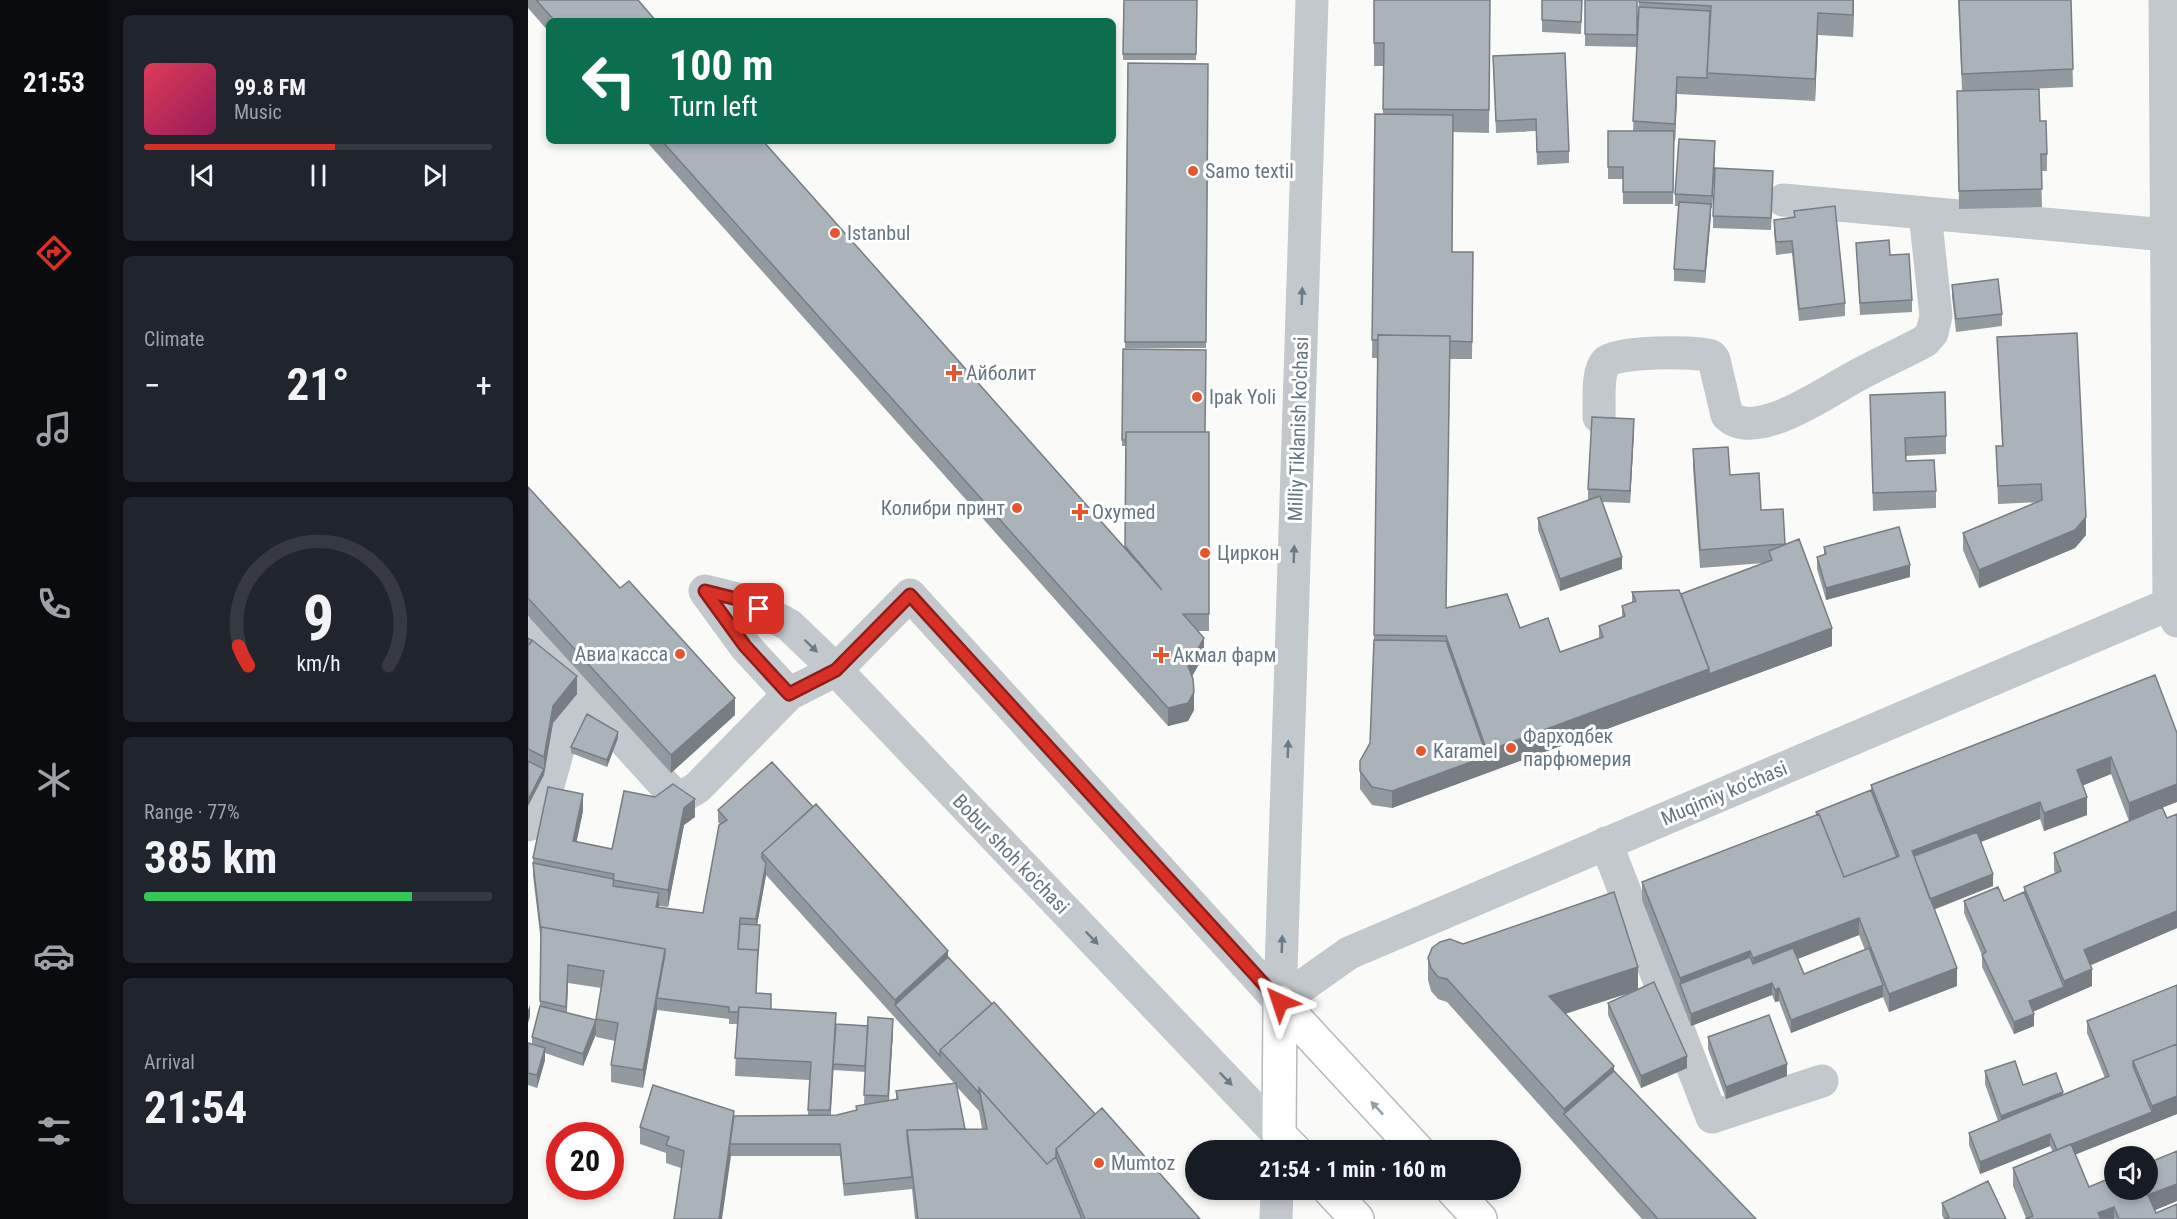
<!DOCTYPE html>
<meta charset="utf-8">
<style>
body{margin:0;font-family:"Roboto Condensed",sans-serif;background:#20242c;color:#f1f3f6;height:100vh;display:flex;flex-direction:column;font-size:22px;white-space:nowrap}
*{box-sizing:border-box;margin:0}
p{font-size:20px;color:#9ea1a6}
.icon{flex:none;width:33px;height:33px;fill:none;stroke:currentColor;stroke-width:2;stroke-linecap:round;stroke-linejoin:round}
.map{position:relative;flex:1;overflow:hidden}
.drawer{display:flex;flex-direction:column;gap:15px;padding:15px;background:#0d0f14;width:420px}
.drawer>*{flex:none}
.hud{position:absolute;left:18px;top:18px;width:570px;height:126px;border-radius:9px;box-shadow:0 3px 9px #0003;background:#0b6e4f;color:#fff;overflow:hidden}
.buttons{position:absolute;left:1576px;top:1146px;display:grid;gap:12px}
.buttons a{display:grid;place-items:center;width:54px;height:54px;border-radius:50%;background:#171b24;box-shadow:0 3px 9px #0003;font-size:30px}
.speed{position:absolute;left:18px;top:1122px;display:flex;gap:12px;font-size:30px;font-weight:700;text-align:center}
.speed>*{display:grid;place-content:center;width:78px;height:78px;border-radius:50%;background:#171b24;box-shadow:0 3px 9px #0003;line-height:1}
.speed .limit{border:9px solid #d22;background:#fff;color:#111}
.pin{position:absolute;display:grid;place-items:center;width:51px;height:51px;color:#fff;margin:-26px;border-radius:12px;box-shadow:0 3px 9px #0006}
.me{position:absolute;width:66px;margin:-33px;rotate:318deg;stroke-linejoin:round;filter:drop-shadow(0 0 4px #0008)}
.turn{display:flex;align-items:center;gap:21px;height:126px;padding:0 24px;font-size:27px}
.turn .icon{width:78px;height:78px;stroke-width:2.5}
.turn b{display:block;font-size:42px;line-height:51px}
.big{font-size:45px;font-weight:700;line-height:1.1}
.drawer .widget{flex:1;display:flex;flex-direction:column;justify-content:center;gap:9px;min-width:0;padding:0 21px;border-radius:9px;background:#20242c}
.drawer .dial{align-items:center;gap:0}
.dial svg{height:156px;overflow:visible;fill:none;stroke:#363941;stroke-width:7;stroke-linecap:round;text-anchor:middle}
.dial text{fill:#f1f3f6;stroke:none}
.song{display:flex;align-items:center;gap:18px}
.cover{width:72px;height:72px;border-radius:9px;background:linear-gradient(135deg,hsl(350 70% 55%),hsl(330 70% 35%))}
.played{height:6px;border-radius:3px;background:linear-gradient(90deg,#d93025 55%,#363941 55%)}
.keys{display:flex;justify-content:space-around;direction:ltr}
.heat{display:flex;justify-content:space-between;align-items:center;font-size:33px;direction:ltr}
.charge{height:9px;border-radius:4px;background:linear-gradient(90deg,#34c759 77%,#363941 0)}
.trip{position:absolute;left:657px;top:1140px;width:336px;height:60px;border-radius:30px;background:#171b24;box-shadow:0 3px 9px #0003;font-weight:700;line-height:60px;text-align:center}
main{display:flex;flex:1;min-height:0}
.dock{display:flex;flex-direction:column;width:108px;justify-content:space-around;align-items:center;background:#090b0e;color:#9ea1a6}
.dock .icon{width:42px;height:42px}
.dock .on{color:#d93025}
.dock b{font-size:27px;color:#f1f3f6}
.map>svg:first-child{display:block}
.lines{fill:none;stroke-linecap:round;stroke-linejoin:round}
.major-casing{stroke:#b5babe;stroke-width:36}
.minor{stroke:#c3c8cc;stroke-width:33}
.major{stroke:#fff;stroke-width:33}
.wall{fill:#929a9f;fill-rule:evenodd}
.shaded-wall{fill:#777d82}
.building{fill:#aab3b9;stroke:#777d82;stroke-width:1.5}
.oneway{fill:#6a7a87}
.oneway2{fill:#939fa8}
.route-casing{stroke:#8d1f18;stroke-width:15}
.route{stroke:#d93025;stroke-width:10}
.poi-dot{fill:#e4572e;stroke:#fff;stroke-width:2}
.labels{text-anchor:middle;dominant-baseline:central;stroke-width:6;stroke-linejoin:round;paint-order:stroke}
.poi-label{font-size:20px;fill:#657683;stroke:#fff;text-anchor:start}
.street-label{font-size:20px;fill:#657683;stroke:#fff}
</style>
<main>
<nav class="dock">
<b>21:53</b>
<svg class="icon on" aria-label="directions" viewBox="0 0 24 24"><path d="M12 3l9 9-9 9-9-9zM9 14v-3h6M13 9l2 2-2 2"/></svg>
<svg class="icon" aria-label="music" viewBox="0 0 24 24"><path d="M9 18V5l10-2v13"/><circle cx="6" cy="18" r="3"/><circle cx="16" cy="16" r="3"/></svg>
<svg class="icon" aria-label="phone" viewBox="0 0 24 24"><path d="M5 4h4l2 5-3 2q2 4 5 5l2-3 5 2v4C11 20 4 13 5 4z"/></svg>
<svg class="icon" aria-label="climate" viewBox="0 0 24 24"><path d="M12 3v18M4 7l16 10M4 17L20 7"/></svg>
<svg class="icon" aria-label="car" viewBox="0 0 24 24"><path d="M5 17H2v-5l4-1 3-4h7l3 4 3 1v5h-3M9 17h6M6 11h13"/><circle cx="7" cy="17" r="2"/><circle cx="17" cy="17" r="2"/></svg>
<svg class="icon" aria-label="filters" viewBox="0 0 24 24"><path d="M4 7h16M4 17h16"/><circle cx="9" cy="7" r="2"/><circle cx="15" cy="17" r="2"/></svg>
</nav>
<section class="drawer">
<div class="widget">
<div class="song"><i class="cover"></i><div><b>99.8 FM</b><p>Music</p></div></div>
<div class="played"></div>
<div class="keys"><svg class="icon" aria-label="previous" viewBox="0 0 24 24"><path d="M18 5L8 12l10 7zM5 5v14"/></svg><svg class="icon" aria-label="pause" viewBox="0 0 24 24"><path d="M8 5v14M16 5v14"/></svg><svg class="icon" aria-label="next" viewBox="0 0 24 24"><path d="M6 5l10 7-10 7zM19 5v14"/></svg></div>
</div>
<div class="widget"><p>Climate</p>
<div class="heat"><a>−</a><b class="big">21°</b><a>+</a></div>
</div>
<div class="widget dial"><svg viewBox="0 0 100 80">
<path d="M14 69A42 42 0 1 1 86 69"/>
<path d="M14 69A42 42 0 0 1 9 59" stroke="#d93025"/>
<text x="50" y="56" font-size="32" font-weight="700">9</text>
<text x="50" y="72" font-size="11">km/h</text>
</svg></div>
<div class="widget"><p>Range · 77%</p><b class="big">385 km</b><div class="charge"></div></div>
<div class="widget"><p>Arrival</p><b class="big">21:54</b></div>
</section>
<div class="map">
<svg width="1649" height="1219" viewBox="0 0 1649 1219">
<rect width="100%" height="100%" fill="#fafaf8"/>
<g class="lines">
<!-- major casing -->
<g class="major-casing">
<path id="major" d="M752,1002L889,1150
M752,1002L751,1135L766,1150
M802,1190L829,1219
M925,1190L952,1219"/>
</g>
<!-- minor -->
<path class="minor" d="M1637,0L1641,604L1649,621
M1255,200L1638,235
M1071,417C1072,402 1068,374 1078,362C1088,351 1167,351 1183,356L1186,360L1199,415C1228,444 1302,389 1330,375C1352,363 1375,353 1397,341L1404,333L1408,316L1397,213
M177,591L217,646L261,694L308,670L382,595L752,1002
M177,591L217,601L261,625L308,670L751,1135V1150
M0,634L143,792C155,797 160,794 170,787L261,694
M0,825L21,782L36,728L59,697
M1078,843L1184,1117L1294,1081
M752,1002L784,0
M752,1002L821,953L1649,601
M748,1219L749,1190"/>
<!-- major -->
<use href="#major" class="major"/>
</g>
<!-- wall -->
<path class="wall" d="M0,0H110L128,21H21V32L0,8Z
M596,0H669L668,60H595Z
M846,0H962L961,133L925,132L924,252H945L944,359H922L918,608L992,628L1032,652L1071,638V626L1094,617V606L1104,603V592L1153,594L1236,563L1172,568L1165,467V449L1202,475L1233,510L1257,545L1304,646L864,808L844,805L832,789V761L842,743L846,640L850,358H844L847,114H855V66H846Z
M1014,0H1054L1053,34L1014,32Z
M1057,0H1109V47L1057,46Z
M1111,0H1326L1325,37L1290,35L1287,101L1149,94L1147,141H1146L1145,204H1095V179H1080V131H1105Z
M1430,0H1543L1545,87L1476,90L1512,121L1519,154V171H1513L1514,207L1431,209L1429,91H1434Z
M965,56L1041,151V163L1009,165L1008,131L968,133Z
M600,63L680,64L678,348H597Z
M118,141H235L597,548L598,446H594L595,349L677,432H681V631H671L676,655L664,676L666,710L660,721L640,726Z
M1187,153L1184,208H1183L1177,283L1146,281V269L1151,206H1147V194Z
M1245,183L1243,230L1185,228V216Z
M1246,220L1317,303V316L1271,321L1264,253L1248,255L1246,232Z
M1328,243L1362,255L1384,300V312L1332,315Z
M1424,285L1474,314V326L1428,332L1424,297Z
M1469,337L1558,535L1547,548L1451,588L1435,550V533L1509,502L1470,504L1468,446H1474Z
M1342,395L1418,436V454L1377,456L1378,461L1408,491V508L1345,511Z
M1106,431L1102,503L1074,502L1094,569L1032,591L1010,530V518L1060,500V489Z
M0,487L207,715L143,773L0,616Z
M1296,547L1382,577L1298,600L1289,569V557L1296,555Z
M0,638L49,694L25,723L16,775L0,806Z
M1627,675L1634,808L1639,818L1649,814V928L1563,965L1564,986L1505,1012L1506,1026L1486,1034L1454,967V955L1436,913V901H1476L1496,892V887L1527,873L1526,870V853L1601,821L1583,774L1555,785L1559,815L1516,831L1512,819L1453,842L1465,886L1406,909L1429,986L1361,1012L1355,997L1263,1033L1251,1001L1247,1002L1244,995L1163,1026L1114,900V882L1288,815V812L1343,790V785ZM1331,935L1337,950L1276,974L1270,959Z
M90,738L79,767L43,753V747Z
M190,810L420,957L464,1004L567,1114L672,1219H387L384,1189L316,1196L312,1156H203L153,1168L138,1163V1153L112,1144V1127L206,1117L280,1115L281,1080L207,1076L209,1024H201V1019L129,1010L115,1088L83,1082V1065L87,1041L68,1037V1034L55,1066L17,1053V1060L9,1088L0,1085V1043L4,1044V1037L12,1006L13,942L5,876V858L55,811L48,842L84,849L167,817L156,825L140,907L131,906L130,908L175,913L192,824L190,822ZM238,875L426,1083L368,1091V1100L361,1101L365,1031L308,1024L243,1009L228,993L232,931L229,925ZM40,983L73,988L68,1020L39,1013ZM305,1070L337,1072L336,1105L328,1111L309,1115H302ZM428,1086L451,1111L454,1129H437Z
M935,944L1110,989L1159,1068L1113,1088L1080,1015V1003L1104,992L1037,1014L1086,1071L1228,1219H1114L919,1002L910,999L903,991L900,980V958Z
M1649,985V1114L1547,1154L1561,1187L1649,1201L1627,1210L1628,1213L1649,1219H1497L1498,1218L1485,1186V1168L1525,1152L1522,1146L1452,1174L1441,1145V1133L1470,1121L1457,1084V1071L1495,1085L1535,1095L1577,1078L1559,1033V1021Z
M1180,1037L1259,1076L1198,1099L1180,1049Z
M1414,1203L1478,1219H1416L1414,1215Z"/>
<!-- shaded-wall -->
<path class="shaded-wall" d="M1325,0H1326L1325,37Z
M1290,13V35L1287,101V79Z
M1149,77V94L1147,141V124Z
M1187,141V153L1184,208V196Z
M1183,204V216L1177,283V271Z
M1106,419V431L1102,503V491Z
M1558,517V535L1547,548L1451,588V570Z
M1094,557V569L1032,591V579Z
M1382,565V577L1298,600V588Z
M1304,628V646L864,808V791L959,756V751L1181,669Z
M676,638V655L660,684V666Z
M49,676V694L25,723L16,775L0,806V800L16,769V757L25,706Z
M666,692V710L660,721L640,726V708Z
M207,698V715L143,773V755Z
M90,732V738L79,767V760Z
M1583,757V774L1549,788V770Z
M1649,784V802L1601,821V803Z
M55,794V811L45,859V841Z
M1559,797V815L1516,831V813Z
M167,799V817L156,825L140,907V890L156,808Z
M1512,802V819L1388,867L1384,851Z
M238,863V875L228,931V919Z
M1465,874V886L1400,912V900Z
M131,893V905L128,919V907Z
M1649,911V928L1556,968V950Z
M1331,918V935L1225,976V958Z
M137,949V966L129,998V1010L115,1088V1070Z
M420,951V969L367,1005V1000Z
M1222,951V969L1152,984V978Z
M40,965V983L38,1025V1007Z
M1110,967V990L1021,1019V996Z
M1429,968V986L1361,1012V994Z
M1564,969V986L1501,1013V1001L1536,987V981Z
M1244,983V995L1163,1026V1014Z
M1355,985V997L1263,1033V1020Z
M1251,988V1001L1247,1002V990Z
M2,1005V1017L0,1023V1010Z
M308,1013V1030L302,1127V1110Z
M1506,1014V1026L1486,1034V1022Z
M365,1019V1031L360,1109V1096Z
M68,1022V1034L55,1066V1054Z
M17,1048V1060L9,1088V1075Z
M1159,1056V1068L1113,1088V1076Z
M1259,1064V1076L1198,1099V1087Z
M1086,1066V1089L1036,1114V1109Z
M1535,1092V1105L1473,1128V1116Z
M1649,1096V1114L1529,1162V1150L1624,1112V1106Z
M206,1111V1129L202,1144L203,1156L194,1219H191Z
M1522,1134V1146L1452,1174V1162Z
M1649,1184V1201L1620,1213V1195Z
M1586,1207V1219H1570V1213Z"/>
<!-- building -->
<path class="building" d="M8,0H110L128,21H27Z
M596,0H669L668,54H595Z
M846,0H962L961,110L855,109L856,43H846Z
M1014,0H1054L1053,22L1014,20Z
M1057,0H1109V35L1057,34Z
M1111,0H1325V15L1290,13L1287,79L1179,73L1183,6L1111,2Z
M1431,0H1543L1545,69L1434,74Z
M1111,7L1182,11L1179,78L1149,77L1147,124L1105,121Z
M1037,53L1041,151L1009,152L1008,119L968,121L965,56Z
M600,63L680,64L678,342H597Z
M1511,89L1512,121H1518L1519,154H1513L1514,189L1431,191L1429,91Z
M847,114L925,115L924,252H945L944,342L922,341V336L850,335V340H844Z
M1080,131H1146L1145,192H1095V167H1080Z
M1151,139L1187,141L1184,196L1147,194Z
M134,141H235L634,590L597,546L598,432H681V614H655L676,638L660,666L665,679L666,692L660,703L640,708Z
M1187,168L1245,171L1243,218L1185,216Z
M1151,202L1183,204L1177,271L1146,269Z
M1307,206L1317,303L1271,309L1264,241L1248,242L1246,220L1267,217L1266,211Z
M1361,240L1362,255L1381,254L1384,300L1332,303L1328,243Z
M1470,279L1474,314L1428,319L1424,285Z
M1549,333L1558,517L1547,530L1451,570L1435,533L1514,500L1513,484L1470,486L1468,446H1475L1469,337Z
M850,335L922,336L918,608L979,594L992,628L1020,618L1032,652L1075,637L1071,626L1097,616L1094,606L1108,601L1104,592L1151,590L1181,669L959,751L918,636L846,635Z
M595,349L678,350L677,432H598V440H594Z
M1417,392L1418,436L1377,438L1378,461L1406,460L1408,491L1345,493L1342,395Z
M1064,417L1106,419L1102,491L1060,489Z
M1200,447L1202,475L1231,473L1233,510L1255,509L1257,544L1172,550L1165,449Z
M0,487L92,588L101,581L207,698L143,755L0,598Z
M1072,496L1094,557L1032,579L1010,518Z
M1371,527L1382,565L1298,588L1289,557L1298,554L1296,547Z
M1271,539L1304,628L1181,674V669L1153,594L1244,560L1241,551Z
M0,638L4,641L0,646Z
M4,640L49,676L25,706L16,757L0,749V646Z
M846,640L918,641L959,756L864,791L844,787L832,771V761L842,743Z
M1627,675L1649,733V784L1601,803L1583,757L1549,770L1559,797L1516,813L1512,802L1384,851L1429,968L1361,994L1331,918L1225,958L1222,951L1152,978L1114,882L1291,814L1316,877L1371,856L1343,785Z
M59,714L90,732L79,760L43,747Z
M0,761L16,769L0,800Z
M244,762L285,807L234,853V858L238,863L228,919L212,918L210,949L230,950L228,993L243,994V1009L211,1007L210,1012H201V1007L129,998L137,954V949L13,927V932L5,863L86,879L85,886L131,893L128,907L175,913L191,825L199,820L190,810Z
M145,784L167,799L156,808L140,890L85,880L86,874L5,858L20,787L55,794L45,841L84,849L96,791L127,797Z
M1343,790L1369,857L1316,877L1291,814L1289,815L1288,812Z
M288,804L420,951L367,1000L234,853Z
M1634,807L1639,818L1649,814V911L1556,950L1564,969L1536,981L1496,887L1533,871L1526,853Z
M1449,832L1465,874L1402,899L1386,856Z
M1470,887L1476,901L1496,892L1536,987L1501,1001L1506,1014L1486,1022L1454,955L1458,952L1436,901Z
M1086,892L1110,967L1021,996L1086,1066L1036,1109L919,979L910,977L903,968L900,958L904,948L912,942L922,939L935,944Z
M212,924L232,925L230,956V950L210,949Z
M13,927L137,949L115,1070L83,1065L90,1023L68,1019L76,971L40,965L38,1007L12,1001Z
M1265,948L1276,974L1341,948L1355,985L1263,1020L1251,988L1247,990L1244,983L1163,1014L1152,984L1222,957L1225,964Z
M420,957L464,1004L412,1050V1056L367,1005Z
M1126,982L1159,1056L1113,1076L1080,1003Z
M1649,985V1044L1605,1061V1066L1624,1112L1529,1150L1522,1134L1452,1162L1441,1133L1581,1076L1559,1021Z
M466,1002L567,1114L528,1149V1157L519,1164L451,1088V1093L412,1050Z
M12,1006L68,1020L55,1054L4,1037Z
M211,1007L308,1013L302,1110H280L283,1062L207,1058Z
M1241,1015L1259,1064L1198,1087L1180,1037Z
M340,1017L365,1019L360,1096L336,1095Z
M308,1024L340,1026L337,1066L305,1064Z
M0,1043L17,1048L9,1075L0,1073Z
M1649,1044V1096L1624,1106L1605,1061Z
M1487,1061L1495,1085L1528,1073L1535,1092L1473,1116L1457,1071Z
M1086,1071L1228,1219H1130L1036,1114Z
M428,1083L437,1129L379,1130V1135L384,1177L316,1184L312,1144H202L206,1116L309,1115L329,1110L328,1106L370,1099L368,1091Z
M125,1085L206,1111L191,1219H146L156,1151L138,1145L141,1137L112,1127Z
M451,1088L519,1164L528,1157L554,1219H390L379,1130L459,1129Z
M574,1108L672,1219H557L528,1149Z
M1543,1144L1561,1187L1587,1176V1190H1620V1163L1649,1151V1184L1620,1195L1628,1213L1649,1204V1219H1591L1586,1207L1570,1213L1573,1219H1497L1505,1216L1485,1168Z
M1460,1181L1478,1219H1417L1421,1217L1414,1203Z"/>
<!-- one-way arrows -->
<defs><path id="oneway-solid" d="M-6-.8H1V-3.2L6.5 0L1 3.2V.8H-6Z" transform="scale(1.5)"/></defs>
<g class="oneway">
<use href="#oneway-solid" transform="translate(774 296) rotate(-88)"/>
<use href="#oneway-solid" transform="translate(766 554) rotate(-88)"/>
<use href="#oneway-solid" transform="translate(283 646) rotate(44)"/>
<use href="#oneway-solid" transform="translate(760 749) rotate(-88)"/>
<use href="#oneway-solid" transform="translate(564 938) rotate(46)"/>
<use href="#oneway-solid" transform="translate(754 944) rotate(-88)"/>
<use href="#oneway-solid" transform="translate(698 1079) rotate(46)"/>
</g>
<use class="oneway2" href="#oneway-solid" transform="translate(849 1108) rotate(-133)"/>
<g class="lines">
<!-- route casing -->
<g class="route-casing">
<path id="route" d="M231,609L217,601L177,591L217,646L261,694L308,670L382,595L752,1002"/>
</g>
<!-- route -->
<use href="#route" class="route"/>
</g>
<!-- markers -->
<g class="poi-dot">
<circle cx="665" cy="171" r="6"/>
<circle cx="307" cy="233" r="6"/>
<path d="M423 364h6v6h6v6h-6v6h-6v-6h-6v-6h6z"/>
<circle cx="669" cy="397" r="6"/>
<circle cx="489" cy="508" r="6"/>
<path d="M549 503h6v6h6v6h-6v6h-6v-6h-6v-6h6z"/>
<circle cx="677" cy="553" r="6"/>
<circle cx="152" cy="654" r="6"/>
<path d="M630 646h6v6h6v6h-6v6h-6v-6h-6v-6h6z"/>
<circle cx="983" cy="748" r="6"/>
<circle cx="893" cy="751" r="6"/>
<circle cx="571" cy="1163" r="6"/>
</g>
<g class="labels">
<!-- poi labels -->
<g class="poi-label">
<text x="677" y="171">Samo textil</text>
<text x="319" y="233">Istanbul</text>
<text x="438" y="373">Айболит</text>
<text x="681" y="397">Ipak Yoli</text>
<text x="477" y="508" text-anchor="end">Колибри принт</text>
<text x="564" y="512">Oxymed</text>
<text x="689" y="553">Циркон</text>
<text x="140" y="654" text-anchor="end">Авиа касса</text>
<text x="645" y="655">Акмал фарм</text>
<text x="995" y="736">Фарходбек<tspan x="995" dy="23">парфюмерия</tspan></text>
<text x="905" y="751">Karamel</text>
<text x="583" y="1163">Mumtoz</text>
</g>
<!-- street labels -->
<g class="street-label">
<text transform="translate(770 429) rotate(-88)">Milliy Tiklanish ko'chasi</text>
<text transform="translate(1196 793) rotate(-23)">Muqimiy ko'chasi</text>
<text transform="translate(483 854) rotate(46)">Bobur shoh ko'chasi</text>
</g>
</g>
</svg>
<div class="buttons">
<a><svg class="icon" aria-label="sound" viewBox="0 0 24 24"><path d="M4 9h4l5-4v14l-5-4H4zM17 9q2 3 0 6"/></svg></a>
</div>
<div class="speed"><div class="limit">20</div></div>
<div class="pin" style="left:231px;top:609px;background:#d93025"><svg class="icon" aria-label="arrive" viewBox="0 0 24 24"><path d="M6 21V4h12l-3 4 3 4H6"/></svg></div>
<svg class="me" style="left:752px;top:1002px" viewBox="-20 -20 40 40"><path d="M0-17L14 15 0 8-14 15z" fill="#d93025" stroke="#fff" stroke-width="4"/></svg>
<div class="trip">21:54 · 1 min · 160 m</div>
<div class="hud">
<div class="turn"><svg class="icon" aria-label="left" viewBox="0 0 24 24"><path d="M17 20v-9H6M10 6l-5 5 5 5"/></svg><div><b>100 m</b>Turn left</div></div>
</div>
</div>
</main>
